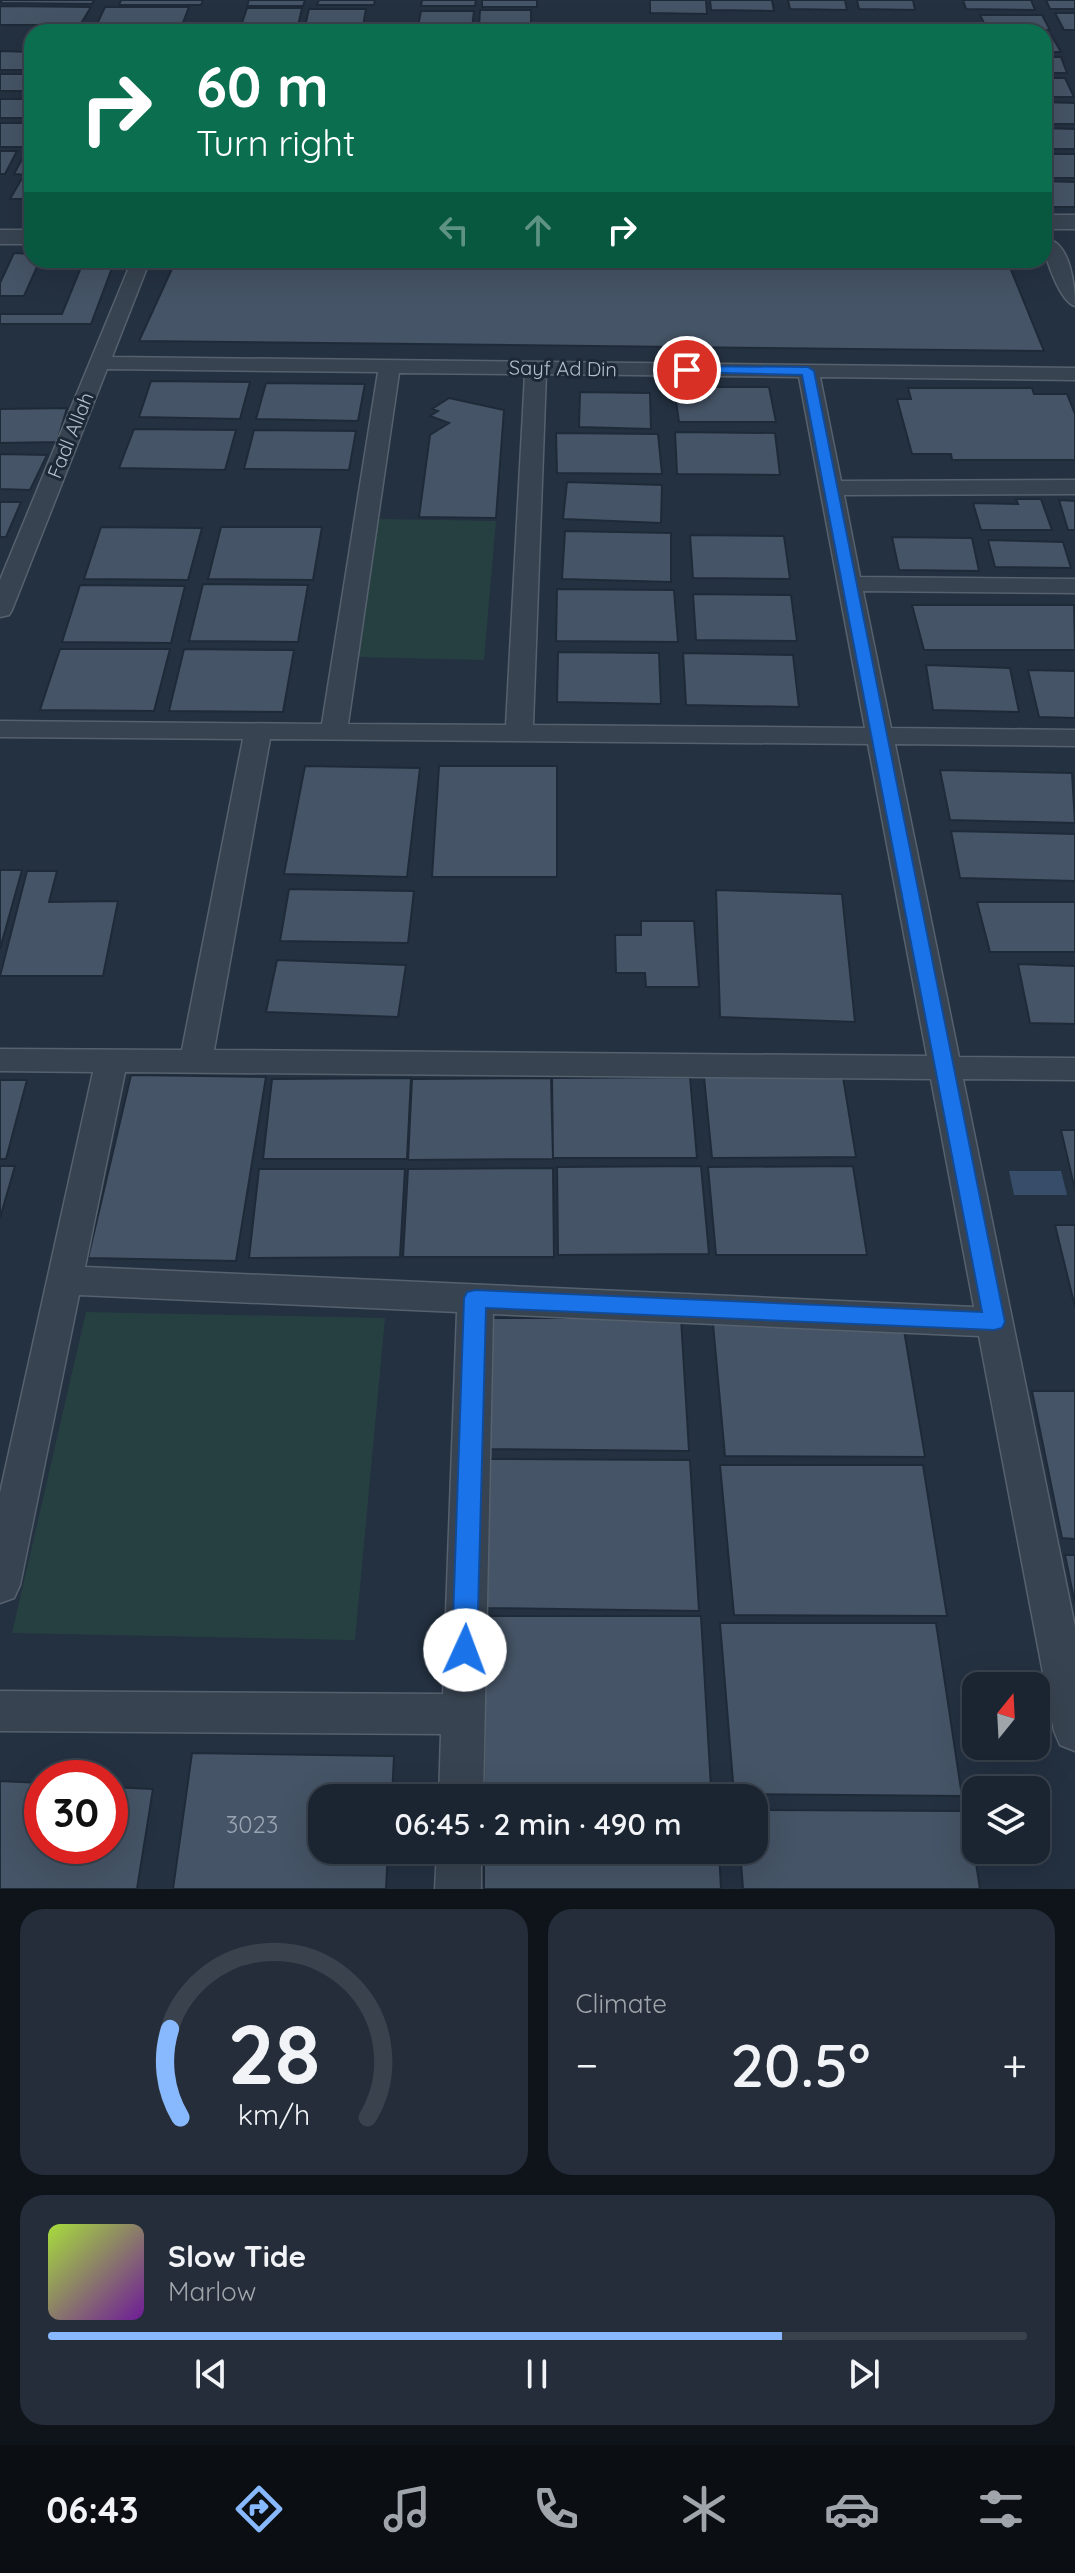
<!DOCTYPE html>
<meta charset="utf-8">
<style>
body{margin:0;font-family:Quicksand,sans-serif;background:#242d39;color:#f1f3f6;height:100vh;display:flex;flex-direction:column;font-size:30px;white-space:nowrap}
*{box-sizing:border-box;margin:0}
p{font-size:26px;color:#a0a5ab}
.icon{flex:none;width:44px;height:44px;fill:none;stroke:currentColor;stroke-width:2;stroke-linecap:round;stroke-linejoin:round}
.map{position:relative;height:1889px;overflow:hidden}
.panel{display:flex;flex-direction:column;gap:20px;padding:20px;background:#0f141b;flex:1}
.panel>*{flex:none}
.top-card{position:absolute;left:24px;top:24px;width:1028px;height:244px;border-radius:24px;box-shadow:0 8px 32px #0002,0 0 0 2px #39424d;background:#0b6e4f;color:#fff;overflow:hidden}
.needle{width:52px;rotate:18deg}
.tools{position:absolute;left:962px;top:1672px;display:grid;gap:16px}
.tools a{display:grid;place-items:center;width:88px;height:88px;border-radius:16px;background:#1b2531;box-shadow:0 8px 32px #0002,0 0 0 2px #39424d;font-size:40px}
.speed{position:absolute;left:24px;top:1760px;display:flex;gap:16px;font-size:40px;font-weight:700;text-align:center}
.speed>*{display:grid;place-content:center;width:104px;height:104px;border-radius:50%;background:#1b2531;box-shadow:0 8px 32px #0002,0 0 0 2px #39424d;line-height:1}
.speed .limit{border:12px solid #d22;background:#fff;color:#111}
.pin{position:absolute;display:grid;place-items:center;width:68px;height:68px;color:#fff;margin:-34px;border:4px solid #fff;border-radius:50%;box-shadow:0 2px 8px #0007}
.me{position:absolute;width:88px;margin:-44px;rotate:2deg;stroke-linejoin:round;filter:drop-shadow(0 0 6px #0008)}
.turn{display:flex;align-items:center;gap:28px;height:168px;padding:0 40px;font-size:36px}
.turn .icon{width:104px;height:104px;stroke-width:2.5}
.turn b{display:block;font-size:56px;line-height:68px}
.lanes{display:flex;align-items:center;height:76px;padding:0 40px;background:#0003;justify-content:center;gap:40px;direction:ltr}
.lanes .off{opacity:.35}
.big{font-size:60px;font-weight:600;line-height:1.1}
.panel .card{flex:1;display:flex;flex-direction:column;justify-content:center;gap:12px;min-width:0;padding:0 28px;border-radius:24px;background:#242d39}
.panel .dial{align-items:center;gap:0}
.dial svg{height:208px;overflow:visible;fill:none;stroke:#39424d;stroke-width:7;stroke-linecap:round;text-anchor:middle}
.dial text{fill:#f1f3f6;stroke:none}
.song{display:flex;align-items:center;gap:24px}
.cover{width:96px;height:96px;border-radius:12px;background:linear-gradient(135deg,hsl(80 70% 55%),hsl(280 70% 35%))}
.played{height:8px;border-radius:4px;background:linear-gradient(90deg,#88b8fd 75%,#39424d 75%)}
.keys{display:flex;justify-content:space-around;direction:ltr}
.heat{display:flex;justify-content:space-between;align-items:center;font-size:44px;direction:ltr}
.panel .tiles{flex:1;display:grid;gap:20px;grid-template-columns:1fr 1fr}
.card:last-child{grid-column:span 2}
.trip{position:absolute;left:308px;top:1784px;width:460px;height:80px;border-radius:24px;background:#1b2531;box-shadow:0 8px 32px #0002,0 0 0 2px #39424d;font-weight:600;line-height:80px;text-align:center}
.menu{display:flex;height:128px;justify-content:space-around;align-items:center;background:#0b0f14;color:#a0a5ab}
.menu .icon{width:56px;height:56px}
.menu .selected{color:#88b8fd}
.menu b{font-size:36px;color:#f1f3f6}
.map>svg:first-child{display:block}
.green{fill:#264042}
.water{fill:#374d69}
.building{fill:#455466;stroke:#1f2a38;stroke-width:2}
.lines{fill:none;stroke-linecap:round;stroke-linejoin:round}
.minor-casing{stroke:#56616e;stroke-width:3}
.tertiary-casing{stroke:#56616e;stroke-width:3}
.minor{fill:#384351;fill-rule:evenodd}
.tertiary{fill:#384351;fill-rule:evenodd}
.route{fill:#1a73e8;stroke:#114b97;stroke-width:2}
.labels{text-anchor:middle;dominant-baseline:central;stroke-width:6;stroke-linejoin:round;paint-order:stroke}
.far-street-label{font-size:20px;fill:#b5becb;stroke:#1d2836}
.near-number-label{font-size:24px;fill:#99a4b2}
</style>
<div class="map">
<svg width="1075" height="1889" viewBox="0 0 1075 1889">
<rect width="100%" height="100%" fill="#243141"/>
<!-- green -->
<path class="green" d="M587,25H737L738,32H588Z
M378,519L496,521L484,660L356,657Z
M86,1312L385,1318L355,1640L12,1633Z"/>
<!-- water -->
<path class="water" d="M1009,1171H1061L1067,1195H1014Z"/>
<!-- building -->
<path class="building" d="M2,0H94L92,4L0,3Z
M121,0H203L201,5H119Z
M249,0H305L303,6H247Z
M319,0H375L374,5H317Z
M422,0H476L475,6H421Z
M482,0H537V7H482Z
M650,0H706L707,14L650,13Z
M710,0H772L774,11L711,10Z
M788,0H845L847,10L790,9Z
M857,0H913L915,10L859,9Z
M963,0H1031L1035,10L966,9Z
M1046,0H1075V9H1050Z
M0,6L91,7L80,25H0Z
M105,7H189L182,25L97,24Z
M247,8H302L298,26H241Z
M309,9H366L363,26H305Z
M480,10H531V27H479Z
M421,11H474L472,28L418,27Z
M1055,13H1075V30H1064Z
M980,15H1042L1050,30L987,29Z
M789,27H863L864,32H790Z
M92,28H179L177,32H89Z
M1044,35H1051L1061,52H1044Z
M0,51L32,52V70H0Z
M1044,57H1061L1067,73H1044Z
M0,74H32V91H0Z
M1044,78H1065L1074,97H1044Z
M0,99H32L28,118H0Z
M1044,102L1075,103V124H1044Z
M0,123H32V130L23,147H0Z
M1044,128L1075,129V149H1044Z
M27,150H32V175L14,174Z
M0,151H17L5,174H0Z
M1044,154H1075V178H1046Z
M21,180H32V199H10Z
M1044,181L1075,182V207H1044Z
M14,253L32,254V260H40L24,296H0V283Z
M84,260H115L91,324H0V314H62Z
M176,260H1007L1044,351L139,341Z
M151,381L250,382L240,419L139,417Z
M266,383L365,384L358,421L256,419Z
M674,387H769L776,422H679Z
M908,388H1032L1034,394H1067L1075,414V460H952L951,454H912L897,399H911Z
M580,392L650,393L651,429L579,427Z
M449,398L504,410L496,518L419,517L430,435L449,423L430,416L438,411L432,409Z
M67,408L57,442L0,443V409Z
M134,429L236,430L225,470L119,468Z
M254,430L356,431L349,470L244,469Z
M675,432L775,433L780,475L677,474Z
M556,433L658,434L662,474L557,473Z
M0,454L47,455L30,490L0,489Z
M567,482L662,485L661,523L563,519Z
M1016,499H1041L1052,530H981L973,503L1018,504Z
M1059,500L1075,501V530H1068Z
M0,502H21L6,537H0Z
M101,527L202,528L188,580L84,579Z
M221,527H322L313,580L208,579Z
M565,531L671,533V582L562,579Z
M690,535L784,536L790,579L693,578Z
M892,537L972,538L979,571L899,570Z
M988,540L1063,542L1071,568L995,567Z
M203,584L308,585L298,642L189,641Z
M80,585L185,586L171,643L62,642Z
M557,589L674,590L678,642L556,641Z
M693,594L791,595L797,641L696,640Z
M912,605H1074L1075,650H924Z
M60,649H170L154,711L40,710Z
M184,649L294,650L283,712L169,711Z
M558,652L659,653L661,704L557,702Z
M683,653L793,655L799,707L686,705Z
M926,665L1010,668L1019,712L933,710Z
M1028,670L1075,671V718L1039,717Z
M305,766L420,768L407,877L284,874Z
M439,766H557V877H432Z
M940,770L1072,773L1075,823L950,820Z
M951,831L1075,834V881L960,878Z
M0,870H22L0,949Z
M27,871H57L49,902L118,901L103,976H0Z
M289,889L414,891L408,943L280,941Z
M716,890L842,894L855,1022L720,1017Z
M977,902H1075V952H990Z
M641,921H694L699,987H646L645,973H616L615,935H641Z
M277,960L406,965L398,1017L266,1012Z
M1018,964L1075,966V1024L1030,1023Z
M131,1075L266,1077L236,1261L88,1258Z
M690,1077L697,1158H553L552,1078Z
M704,1077H843L856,1157L712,1158Z
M411,1078L407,1159H263L272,1079Z
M551,1078L553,1159L408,1160L412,1079Z
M0,1080H27L6,1159H0Z
M1061,1130H1075V1190Z
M0,1166H15L0,1218Z
M701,1166L709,1254L558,1255L557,1167Z
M853,1166L867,1255H716L708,1167Z
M553,1168L554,1257H403L408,1169Z
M259,1169H405L400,1257L249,1258Z
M1055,1225H1075V1307Z
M491,1318H681L689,1451L490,1449Z
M713,1324H903L925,1457L725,1456Z
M1032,1391H1075V1539L1062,1538Z
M488,1459L690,1460L699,1611L487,1608Z
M720,1465H923L947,1616L734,1615Z
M1065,1555H1075V1604Z
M485,1616H701L711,1788L484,1786Z
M720,1623H936L962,1796L734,1794Z
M192,1753L394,1756L392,1798H322V1850H388L386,1889H173Z
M0,1781L42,1783V1846H110V1787L153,1789L137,1889H0Z
M754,1810L968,1811L980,1889H743L740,1850H754Z
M484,1850H719L721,1889H484Z"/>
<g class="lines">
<!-- minor casing -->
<g class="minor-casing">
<path id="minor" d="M1050,240C1071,246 1075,288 1075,306C1060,302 1044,257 1044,242Z
M132,260H150L112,357L1075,368V380L820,377L841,481L1075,480V494L844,495L860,577L1075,579V593L863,591L891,728L1075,730V746L895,744L959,1057L1075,1058V1080L963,1079L1075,1627V1751L1060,1745L1054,1731L979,1336L493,1314L483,1798H439L441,1734L0,1731V1691L443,1694L457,1312L79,1295L20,1585L14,1598L0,1603V1493L93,1072L0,1071V1049L182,1050L243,739L0,737V721L322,724L378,372L107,369L12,610L9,615L0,617V580ZM399,373L525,374L506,725L348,724ZM546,374L799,377L865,728L533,725ZM270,739L868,744L927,1056L214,1050ZM125,1072L931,1079L974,1307L85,1267Z
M437,1850H481V1889H435Z"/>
</g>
<!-- tertiary casing -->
<g class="tertiary-casing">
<path id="tertiary" d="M1044,215H1075V229H1044Z
M0,230H32V244H0Z"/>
</g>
<!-- minor -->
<use href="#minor" class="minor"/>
<!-- tertiary -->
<use href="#tertiary" class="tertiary"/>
</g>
<!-- route -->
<path class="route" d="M687,366L808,367L814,371L1005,1322L1002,1328L994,1330L486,1308L477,1650L474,1658L465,1662L456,1658L452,1650L464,1298L467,1292L475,1290L982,1312L802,375L683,372V367Z"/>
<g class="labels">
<!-- far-street labels -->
<g class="far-street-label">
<text transform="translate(563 368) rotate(1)">Sayf Ad Din</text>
<text transform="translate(70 435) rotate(-68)">Fadl Allah</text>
</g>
<!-- near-number labels -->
<g class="near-number-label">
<text x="252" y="1824">3023</text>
</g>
</g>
</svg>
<div class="tools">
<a><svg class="needle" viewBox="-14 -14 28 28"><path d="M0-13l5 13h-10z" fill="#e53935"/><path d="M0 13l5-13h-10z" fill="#a0a5ab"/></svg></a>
<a><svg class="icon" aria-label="layers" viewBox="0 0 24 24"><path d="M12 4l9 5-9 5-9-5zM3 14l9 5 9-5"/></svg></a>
</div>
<div class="speed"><div class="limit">30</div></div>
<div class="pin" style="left:687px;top:370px;background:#d93025"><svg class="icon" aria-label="arrive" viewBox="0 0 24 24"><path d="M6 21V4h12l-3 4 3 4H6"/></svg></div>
<svg class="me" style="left:465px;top:1650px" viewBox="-20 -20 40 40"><circle r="19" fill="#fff"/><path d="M0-13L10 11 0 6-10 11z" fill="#1a73e8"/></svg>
<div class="trip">06:45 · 2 min · 490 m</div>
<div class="top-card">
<div class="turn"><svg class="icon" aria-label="right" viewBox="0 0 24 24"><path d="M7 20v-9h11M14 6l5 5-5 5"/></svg><div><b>60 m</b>Turn right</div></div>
<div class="lanes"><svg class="icon off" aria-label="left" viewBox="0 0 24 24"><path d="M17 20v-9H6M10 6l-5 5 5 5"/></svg><svg class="icon off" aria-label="ahead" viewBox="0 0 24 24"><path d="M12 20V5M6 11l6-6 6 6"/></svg><svg class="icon" aria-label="right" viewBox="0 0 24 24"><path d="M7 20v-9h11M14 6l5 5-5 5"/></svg></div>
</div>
</div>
<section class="panel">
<div class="tiles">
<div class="card dial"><svg viewBox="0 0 100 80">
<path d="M14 69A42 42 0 1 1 86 69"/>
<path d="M14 69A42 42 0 0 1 10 35" stroke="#88b8fd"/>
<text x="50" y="56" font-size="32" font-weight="700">28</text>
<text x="50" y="72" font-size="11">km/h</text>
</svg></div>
<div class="card"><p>Climate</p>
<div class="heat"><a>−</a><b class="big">20.5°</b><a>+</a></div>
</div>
<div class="card">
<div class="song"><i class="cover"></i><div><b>Slow Tide</b><p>Marlow</p></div></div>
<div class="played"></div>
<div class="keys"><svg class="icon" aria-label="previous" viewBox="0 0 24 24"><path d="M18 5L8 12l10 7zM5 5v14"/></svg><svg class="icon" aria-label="pause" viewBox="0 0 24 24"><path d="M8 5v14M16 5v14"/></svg><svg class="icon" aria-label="next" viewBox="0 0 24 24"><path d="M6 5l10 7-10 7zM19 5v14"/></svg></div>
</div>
</div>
</section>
<nav class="menu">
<b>06:43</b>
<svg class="icon selected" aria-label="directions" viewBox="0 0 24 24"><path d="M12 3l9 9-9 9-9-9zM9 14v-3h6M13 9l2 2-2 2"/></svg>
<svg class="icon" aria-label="music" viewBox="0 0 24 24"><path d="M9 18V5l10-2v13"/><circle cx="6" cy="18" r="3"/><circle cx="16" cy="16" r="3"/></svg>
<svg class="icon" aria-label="phone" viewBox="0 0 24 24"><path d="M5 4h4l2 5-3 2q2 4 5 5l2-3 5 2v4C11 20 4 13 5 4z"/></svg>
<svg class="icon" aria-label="climate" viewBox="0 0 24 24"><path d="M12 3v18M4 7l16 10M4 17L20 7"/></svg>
<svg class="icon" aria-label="car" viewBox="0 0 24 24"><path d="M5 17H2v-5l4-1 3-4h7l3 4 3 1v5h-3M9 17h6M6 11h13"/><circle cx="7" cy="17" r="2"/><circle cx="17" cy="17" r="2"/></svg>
<svg class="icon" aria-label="filters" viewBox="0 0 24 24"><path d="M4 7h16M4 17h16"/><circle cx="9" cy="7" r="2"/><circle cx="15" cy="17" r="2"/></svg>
</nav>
